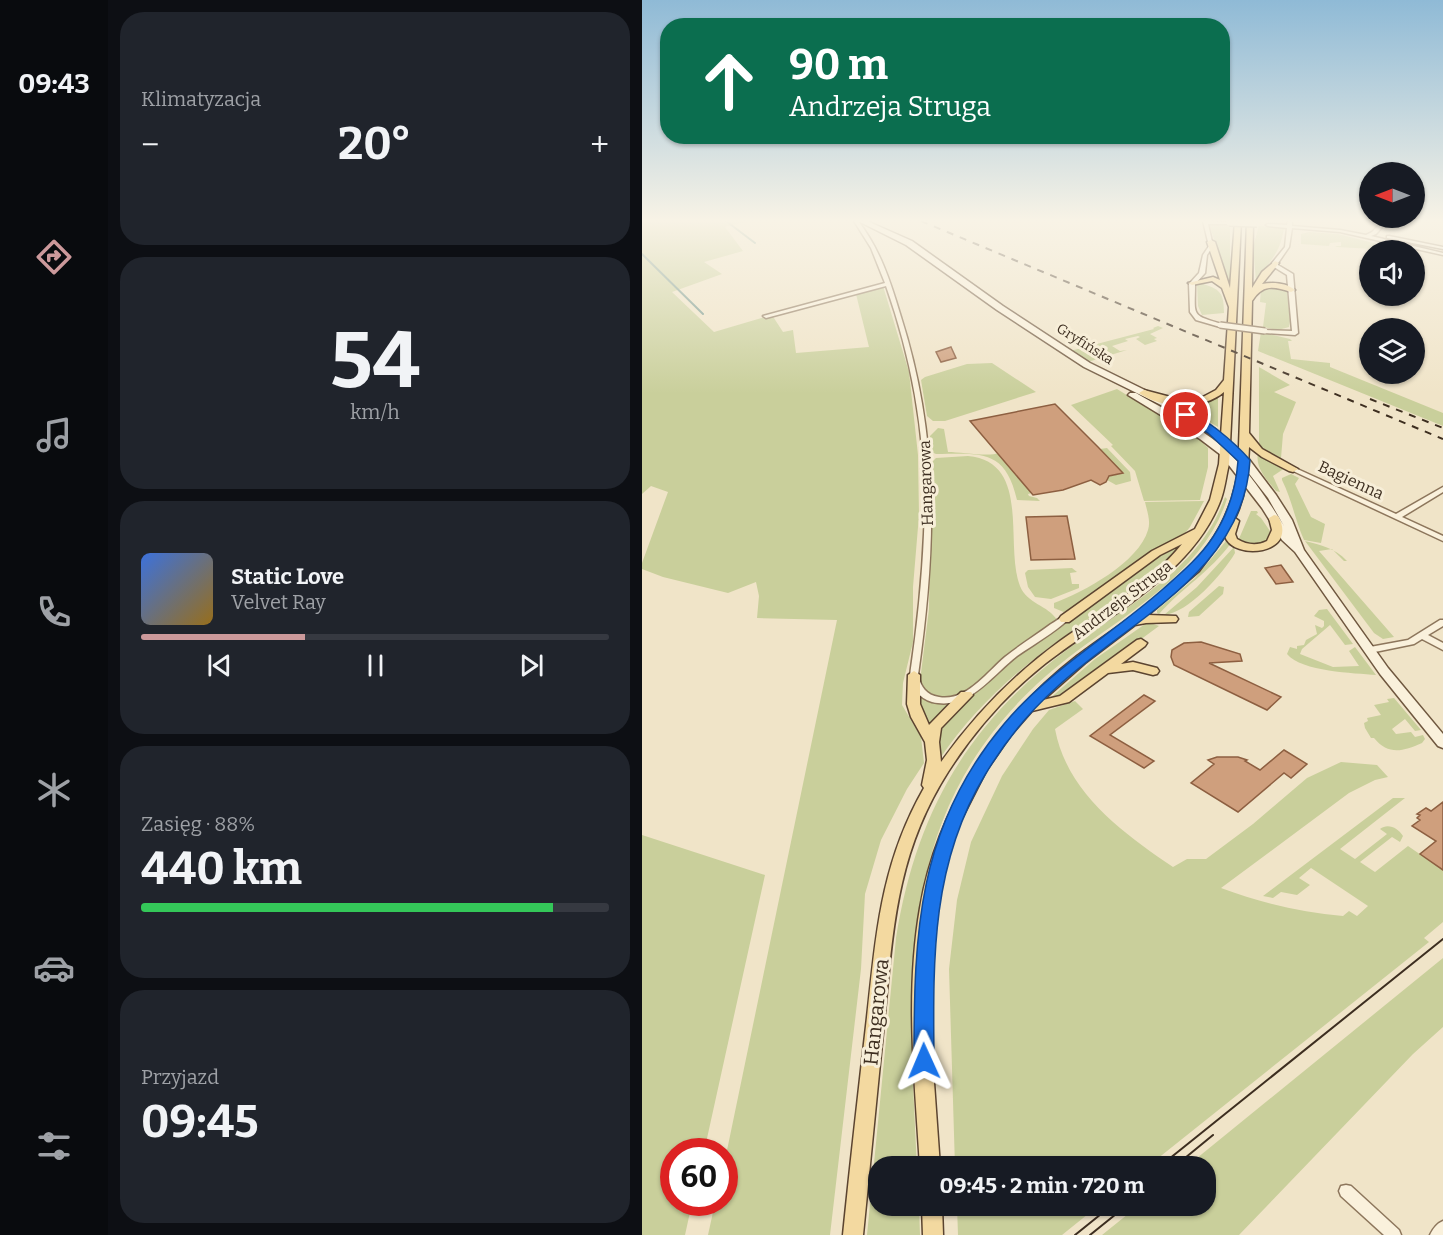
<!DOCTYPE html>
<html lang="pl">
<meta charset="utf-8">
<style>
body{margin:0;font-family:Bitter,serif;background:#20242c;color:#f1f3f6;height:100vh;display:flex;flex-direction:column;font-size:22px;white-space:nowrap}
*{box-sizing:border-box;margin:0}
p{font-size:20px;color:#9ea1a6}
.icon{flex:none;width:33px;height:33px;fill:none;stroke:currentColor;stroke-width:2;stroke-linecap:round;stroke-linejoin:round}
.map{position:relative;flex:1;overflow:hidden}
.details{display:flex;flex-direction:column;gap:12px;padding:12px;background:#0d0f14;width:534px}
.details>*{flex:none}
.guide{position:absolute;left:18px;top:18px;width:570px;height:126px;border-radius:24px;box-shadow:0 2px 4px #0004;background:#0b6e4f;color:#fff;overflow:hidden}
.needle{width:39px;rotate:270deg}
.fabs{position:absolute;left:717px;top:162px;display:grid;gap:12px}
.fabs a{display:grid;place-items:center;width:66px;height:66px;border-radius:50%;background:#171b24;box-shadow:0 2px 4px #0004;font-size:30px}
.speed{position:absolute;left:18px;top:1138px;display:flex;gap:12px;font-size:30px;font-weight:700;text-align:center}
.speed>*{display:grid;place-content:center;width:78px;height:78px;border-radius:50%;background:#171b24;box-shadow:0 2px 4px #0004;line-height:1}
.speed .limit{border:9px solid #d22;background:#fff;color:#111}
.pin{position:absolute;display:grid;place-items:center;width:51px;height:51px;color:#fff;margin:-26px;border:3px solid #fff;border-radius:50%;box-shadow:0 2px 6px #0007}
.me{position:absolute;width:66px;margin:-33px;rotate:359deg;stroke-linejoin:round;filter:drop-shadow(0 0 4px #0008)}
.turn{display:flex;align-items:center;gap:21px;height:126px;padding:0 30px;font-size:27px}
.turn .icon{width:78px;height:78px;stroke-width:2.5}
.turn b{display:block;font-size:42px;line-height:51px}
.big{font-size:45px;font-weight:700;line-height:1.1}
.details .widget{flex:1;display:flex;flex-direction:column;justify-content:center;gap:9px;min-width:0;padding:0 21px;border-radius:24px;background:#20242c}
.details .dial{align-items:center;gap:0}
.dial b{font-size:78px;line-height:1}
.song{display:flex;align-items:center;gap:18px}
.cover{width:72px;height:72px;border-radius:9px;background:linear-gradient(135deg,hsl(220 70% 55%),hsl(40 70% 35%))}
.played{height:6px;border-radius:3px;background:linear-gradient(90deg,#cc999b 35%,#363941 35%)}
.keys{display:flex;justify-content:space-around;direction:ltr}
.heat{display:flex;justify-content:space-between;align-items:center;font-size:33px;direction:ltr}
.charge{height:9px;border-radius:4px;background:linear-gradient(90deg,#34c759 88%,#363941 0)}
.trip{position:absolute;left:226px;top:1156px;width:348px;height:60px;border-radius:24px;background:#171b24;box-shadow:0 2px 4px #0004;font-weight:700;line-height:60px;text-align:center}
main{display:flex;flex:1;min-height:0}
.dock{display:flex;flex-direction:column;width:108px;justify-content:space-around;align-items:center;background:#090b0e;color:#9ea1a6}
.dock .icon{width:42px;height:42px}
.dock .selected{color:#cc999b}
.dock b{font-size:27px;color:#f1f3f6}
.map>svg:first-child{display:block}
.green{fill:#c9cf9b}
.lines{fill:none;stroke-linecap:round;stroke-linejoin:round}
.stream{stroke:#6f938a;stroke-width:2}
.building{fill:#cf9f7d;stroke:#8d5f41;stroke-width:1.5}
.street-casing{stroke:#8d765c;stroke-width:3}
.secondary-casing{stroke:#6f573f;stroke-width:3}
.primary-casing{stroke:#5b4430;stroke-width:3}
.street{fill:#faf1dc;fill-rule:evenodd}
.secondary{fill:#faf1dc;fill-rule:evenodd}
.primary{fill:#f3d9a0;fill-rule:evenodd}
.tram{stroke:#3d2e20;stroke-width:2}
.rail{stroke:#3d2e20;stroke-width:2;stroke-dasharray:7 7;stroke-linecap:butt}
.street-bridge-casing{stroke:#8d765c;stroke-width:8;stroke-linecap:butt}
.street-bridge{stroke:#faf1dc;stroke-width:5}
.route{fill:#1a73e8;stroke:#114b97;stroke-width:1.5}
.labels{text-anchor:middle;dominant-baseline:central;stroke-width:6;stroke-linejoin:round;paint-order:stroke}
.far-street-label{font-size:14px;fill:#3d2e20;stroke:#f7eed8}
.street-label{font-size:16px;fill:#3d2e20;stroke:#f7eed8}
.near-street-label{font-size:20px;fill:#3d2e20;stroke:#f7eed8}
</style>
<main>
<nav class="dock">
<b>09:43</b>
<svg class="icon selected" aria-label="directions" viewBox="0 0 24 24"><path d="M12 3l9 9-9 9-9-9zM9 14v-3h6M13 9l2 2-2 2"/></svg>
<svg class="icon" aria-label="music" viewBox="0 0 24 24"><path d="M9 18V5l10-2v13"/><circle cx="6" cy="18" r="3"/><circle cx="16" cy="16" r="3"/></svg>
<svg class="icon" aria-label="phone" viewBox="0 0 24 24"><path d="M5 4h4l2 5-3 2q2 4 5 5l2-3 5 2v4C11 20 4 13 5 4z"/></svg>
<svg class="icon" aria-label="climate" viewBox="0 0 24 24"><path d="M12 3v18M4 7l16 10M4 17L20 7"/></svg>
<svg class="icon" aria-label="car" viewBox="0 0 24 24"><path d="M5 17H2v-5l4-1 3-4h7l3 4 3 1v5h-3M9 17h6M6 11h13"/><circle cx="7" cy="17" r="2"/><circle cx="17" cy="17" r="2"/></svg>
<svg class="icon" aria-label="filters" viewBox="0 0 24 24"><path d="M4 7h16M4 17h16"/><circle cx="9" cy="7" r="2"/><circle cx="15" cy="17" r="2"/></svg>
</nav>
<section class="details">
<div class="widget"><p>Klimatyzacja</p>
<div class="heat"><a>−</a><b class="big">20°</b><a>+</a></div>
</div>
<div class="widget dial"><b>54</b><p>km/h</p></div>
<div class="widget">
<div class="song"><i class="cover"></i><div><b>Static Love</b><p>Velvet Ray</p></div></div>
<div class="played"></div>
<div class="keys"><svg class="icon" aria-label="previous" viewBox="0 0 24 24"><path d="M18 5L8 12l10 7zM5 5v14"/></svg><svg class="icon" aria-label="pause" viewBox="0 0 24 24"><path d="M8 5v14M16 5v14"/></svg><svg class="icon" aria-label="next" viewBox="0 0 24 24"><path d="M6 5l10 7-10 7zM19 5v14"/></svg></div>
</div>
<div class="widget"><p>Zasięg · 88%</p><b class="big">440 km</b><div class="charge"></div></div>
<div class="widget"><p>Przyjazd</p><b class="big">09:45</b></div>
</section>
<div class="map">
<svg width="801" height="1235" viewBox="0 0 801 1235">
<rect width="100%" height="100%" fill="#f0e4c8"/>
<!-- green -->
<path class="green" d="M0,221H104L83,227L101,251L62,262L80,274L30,292L72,332L130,315L141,332L151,330L154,353L227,347L214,294L241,286L267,372L276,455L277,515L271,587V642L261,683L260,705L279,737L282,763L265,789L239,840L223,894L219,969L188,1235H66L73,1203H82L83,1160L195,620L115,618L117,596L114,582L86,593L21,577L0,569V563L26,492L9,486L0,494Z
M567,224L588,226V281H586Z
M617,226L642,228C638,255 627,261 614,281L611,247Z
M667,232L696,234L751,248L750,250L695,247L693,246H699V242L688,243L687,246L659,244V234Z
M558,283C578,289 582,292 582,313L560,315L556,306L555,284Z
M632,286L645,291L648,321L647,327L636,330L621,327L624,303L618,302L619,289Z
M516,326L521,328L508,334L515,338L512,339L515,341L503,345L494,339L498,337L496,336L483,339L486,341L470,346L478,351L485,350L449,361L442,360L428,351L512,329L511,328Z
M619,332L648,339L650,341H646L649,359L688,363V367L801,413V426L616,351Z
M350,363L394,392L303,421H291L285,416L279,380L283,377L325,364Z
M617,367L648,385L632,392L654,402L641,434L639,458L617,447Z
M475,389L558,440L566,448V467L558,500L502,501L493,471L469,446L471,445L429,405Z
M576,397V427L538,405L560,404Z
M296,428L302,429L306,452C318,452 348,457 356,453L390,493L386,494L387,496L395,498L398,501L375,500C363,448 338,454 294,454L289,452L288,436Z
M465,448L488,472L489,481L474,485L465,480V477L481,473L458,449Z
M616,453L643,468L631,476L638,492L634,491C625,480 613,468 616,453Z
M326,456C390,462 362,545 378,586C385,604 406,605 415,620L363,657L321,694L305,698L285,693L278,681L287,609L289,463L294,458Z
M649,474L657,478L653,484L669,517L683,524L679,543L662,540C653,520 650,500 640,480V478Z
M583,497L585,499C562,570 492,609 435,651C251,788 265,961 275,1167H237V1206H277L278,1235H225L254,938C274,814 324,725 426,649C484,606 558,570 583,497Z
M562,501L548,527L540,537L424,613L412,608V603C442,592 497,562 506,530C509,521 505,511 503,502Z
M609,511H615L616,513L614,514L619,518L628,531L626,537L628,539C617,547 608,545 596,541Z
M584,541L589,543C569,571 539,589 517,614L515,613V610L553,578Z
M663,541C679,545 693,548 705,561H702L690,549L677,551L752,637L741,639L732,633Z
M537,546C521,575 446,619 416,641C370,674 328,713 297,760L293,736C341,670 416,630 481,584C499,570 515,551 537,546Z
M592,547L593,553C581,574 546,613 522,615L555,587Z
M430,568L435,572L428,573L430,584H437V588L409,599L393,597L386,587L383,573L386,570Z
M577,586L582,587L581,594L557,616L546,617L547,612Z
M685,609L711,644L703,645L688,625L660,649L658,654L691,667L717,666L707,651L713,647L734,675C712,673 660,672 645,654L648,647L655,649V646L662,645L664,640L675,634L673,625L680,628L682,626V621L672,616L677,610Z
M506,622L517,626L426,693L406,700L453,659Z
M272,691L286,701L310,704L287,727Z
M752,698L779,730L773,731L763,719L750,729L754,734L769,732L773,737L781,735L783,739L780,743C760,752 746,755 732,738H729L723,728L722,723L726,721L725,718L739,715L732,705L747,702L745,699Z
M433,701L441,709L413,729C425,793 481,833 531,867L545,859H564L611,824L665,778L699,762L735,765L746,777L733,780L707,793L579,888C619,903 659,912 701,916L707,911L715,916L726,906L669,868L657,878L668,885L655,895L639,892L631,898L621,896L751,798H763L698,849L713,859L745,834L738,829C746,823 756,828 761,836L758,842L750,837L718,862L733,872L766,846L801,870V922L782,938L787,942L505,1167H313L307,969L315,900L329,842L360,776L391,729L407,710Z
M0,835L123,875L62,1152H32V1203H50L43,1235H0Z
M801,958V1027L771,1054L597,1235H460L496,1206H564V1167H544Z
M315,1206H456L420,1235H316Z"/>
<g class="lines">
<!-- stream -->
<path class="stream" d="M84,221L113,243
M0,254L61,314"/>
</g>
<!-- building -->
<path class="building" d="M309,347L314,358L299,362L294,352Z
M413,404L456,447L481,473L467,476L464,482L458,485L449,480L421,490L391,495L328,421Z
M425,516L433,559L389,560L384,517Z
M639,565L651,582L634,584L623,568Z
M559,642L598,654L600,661L567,663L639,697L625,710L532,665L529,657L530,650L542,643Z
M502,695L513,701L468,735L512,761L502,768L448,736Z
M642,750L665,764L649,778L642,773L596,812L549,783L572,764L566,760L575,757H596L605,760L603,761L618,770Z
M801,802V870L778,854L794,841L770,826L778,820L775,818L778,815L775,814L784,808L789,811Z"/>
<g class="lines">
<!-- street casing -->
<g class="street-casing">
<path id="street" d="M212,221H216C238,249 249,283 259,317C298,440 294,549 276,675C279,687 284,695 297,697C324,702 345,672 363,657C378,645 394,635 409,624C413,622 417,618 421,617C423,617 424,617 426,617L427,619C412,633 392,644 375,656C349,676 327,711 290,702C277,698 270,688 268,675C275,628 280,581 282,534C286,450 272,365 244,286L124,318L121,316L243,283L229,248Z
M561,221L587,222L589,223L587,224H566L571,246L565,255L563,273L553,284C553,316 548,315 580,324L581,325L578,327L554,320L548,312L547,284L557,273L561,255L567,246Z
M646,221H650V226L698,230L724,235L730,232L741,221H746L734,234L729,236L801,253V255L698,232L650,228L647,247L636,263V265L651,274L656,333L653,335L623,333L621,332V330L650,331L645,275L632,267L630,263L643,247L645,228L626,226L624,225L626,224L645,225Z
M747,236L801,247V249L745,238V236Z
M651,467L754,514L801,487V492L760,517L801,536V541L649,470V468Z
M798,620H801V626L786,635L801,643V650L780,639L772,644L728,653L724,650L728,647L766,640Z
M704,1185L709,1186L757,1230L759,1235H742L699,1196L697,1191L699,1186Z
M801,1221V1235H788C791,1229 794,1224 801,1221Z"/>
</g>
<!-- secondary casing -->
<g class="secondary-casing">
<path id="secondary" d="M216,221H225L270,241L361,306L448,363L523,400L573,429L606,458L634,495L650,520L662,550L746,668L801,734V748L796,746L738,674L653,552L640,540L620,508L579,455L558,439L486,395L488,393H494C523,410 561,428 585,451C605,469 628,503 642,526L626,498L598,462L567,433L517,404L442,367L355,310L264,245Z"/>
</g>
<!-- primary casing -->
<g class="primary-casing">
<path id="primary" d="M593,221H599L587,464C584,476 583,488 579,499C551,576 459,619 399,667C363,696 331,733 306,772C254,854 251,930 242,1023C235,1094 228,1164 221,1235H201C208,1165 216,1096 224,1026C234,939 237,867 282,788L280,785L285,760L283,742L269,717L265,704L266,675L272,671L278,675V704L287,725L319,692H329L331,695L299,728L297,742L299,762C332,716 371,675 418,641C460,611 507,585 540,544L518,555L427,622H419L417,619L419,616L510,551L553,529L568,500L577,464L582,392C561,410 519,409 497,393L502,390L536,399H557L574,390L582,380L587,307L580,288L570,281L550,285L546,283L571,277L578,280L565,242L569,240L573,242L588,288Z
M605,221H611L610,288L620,272L633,261L637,263L620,284C632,282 644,283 653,290L649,292C631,286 621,284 610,301L607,433L620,449L656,469L651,472L647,471L620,457L607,447C606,471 604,496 593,518L597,521L593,534L595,539C605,545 615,546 625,541L630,530L627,518L632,515L636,516C658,555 590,561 583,536L557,571L506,615L534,616L536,619L534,622L504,623L493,625L443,663L401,700L418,696L495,640L499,639L505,643L503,646L479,664L491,662L515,668L517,671L515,674L511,675L491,670L466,673L427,702L390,711L369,735L344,771L314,830L302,868L293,909L289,952V1040L298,1167H278C273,1082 263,993 278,908C295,807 355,718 435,656C489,615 561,576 586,509C591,498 593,486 596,474Z
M280,1206H300L301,1235H281Z"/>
</g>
<!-- street -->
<use href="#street" class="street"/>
<!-- secondary -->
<use href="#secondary" class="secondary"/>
<!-- primary -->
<use href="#primary" class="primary"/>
<!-- tram -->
<path class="tram" d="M517,1167L801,939
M532,1167L571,1135
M433,1235L469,1206
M448,1235L484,1206"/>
<!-- rail -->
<path class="rail" d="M279,221L801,439
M728,399L801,428"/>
<!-- street-bridge casing -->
<g class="street-bridge-casing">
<path id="street-bridge" d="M587,223L615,224
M578,325L623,331"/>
</g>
<!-- street-bridge -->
<use href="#street-bridge" class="street-bridge"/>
</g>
<!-- sky -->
<linearGradient id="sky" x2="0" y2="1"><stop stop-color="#8fbad6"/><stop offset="0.56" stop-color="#f8f3e6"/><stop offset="1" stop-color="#f8f3e6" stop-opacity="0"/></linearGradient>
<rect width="801" height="394" fill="url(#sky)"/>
<!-- route -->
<path class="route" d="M540,412C557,410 596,446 608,460C602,572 487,620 415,687C387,712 362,743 343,775C289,864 291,960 292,1061L289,1067L282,1070L275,1067L272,1061C272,933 275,827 362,724C407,670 469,635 521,589C539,573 558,557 571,537C586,514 594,488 596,461L566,433L540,417Z"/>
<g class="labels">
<!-- far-street labels -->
<g class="far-street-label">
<text transform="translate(443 344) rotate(32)">Gryfińska</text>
</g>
<!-- street labels -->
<g class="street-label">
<text transform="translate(709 480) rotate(25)">Bagienna</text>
<text transform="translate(284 483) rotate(-92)">Hangarowa</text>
<text transform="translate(480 600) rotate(-37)">Andrzeja Struga</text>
</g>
<!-- near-street labels -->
<g class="near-street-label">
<text transform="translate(234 1012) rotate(-84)">Hangarowa</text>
</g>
</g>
</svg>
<div class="fabs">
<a><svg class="needle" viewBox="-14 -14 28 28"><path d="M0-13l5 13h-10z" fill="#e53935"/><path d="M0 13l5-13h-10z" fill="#9ea1a6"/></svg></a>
<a><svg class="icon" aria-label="sound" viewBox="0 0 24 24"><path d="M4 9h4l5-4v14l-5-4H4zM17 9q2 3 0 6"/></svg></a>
<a><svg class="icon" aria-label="layers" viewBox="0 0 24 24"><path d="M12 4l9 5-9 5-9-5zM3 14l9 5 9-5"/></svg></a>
</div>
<div class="speed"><div class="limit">60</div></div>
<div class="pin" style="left:544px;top:415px;background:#d93025"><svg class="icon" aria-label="arrive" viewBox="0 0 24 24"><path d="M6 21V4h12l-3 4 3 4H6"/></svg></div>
<svg class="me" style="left:282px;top:1061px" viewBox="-20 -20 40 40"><path d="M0-17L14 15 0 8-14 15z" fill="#1a73e8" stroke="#fff" stroke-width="4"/></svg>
<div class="trip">09:45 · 2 min · 720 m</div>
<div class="guide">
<div class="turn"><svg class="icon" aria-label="ahead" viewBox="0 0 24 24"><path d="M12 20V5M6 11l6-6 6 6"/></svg><div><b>90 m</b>Andrzeja Struga</div></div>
</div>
</div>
</main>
